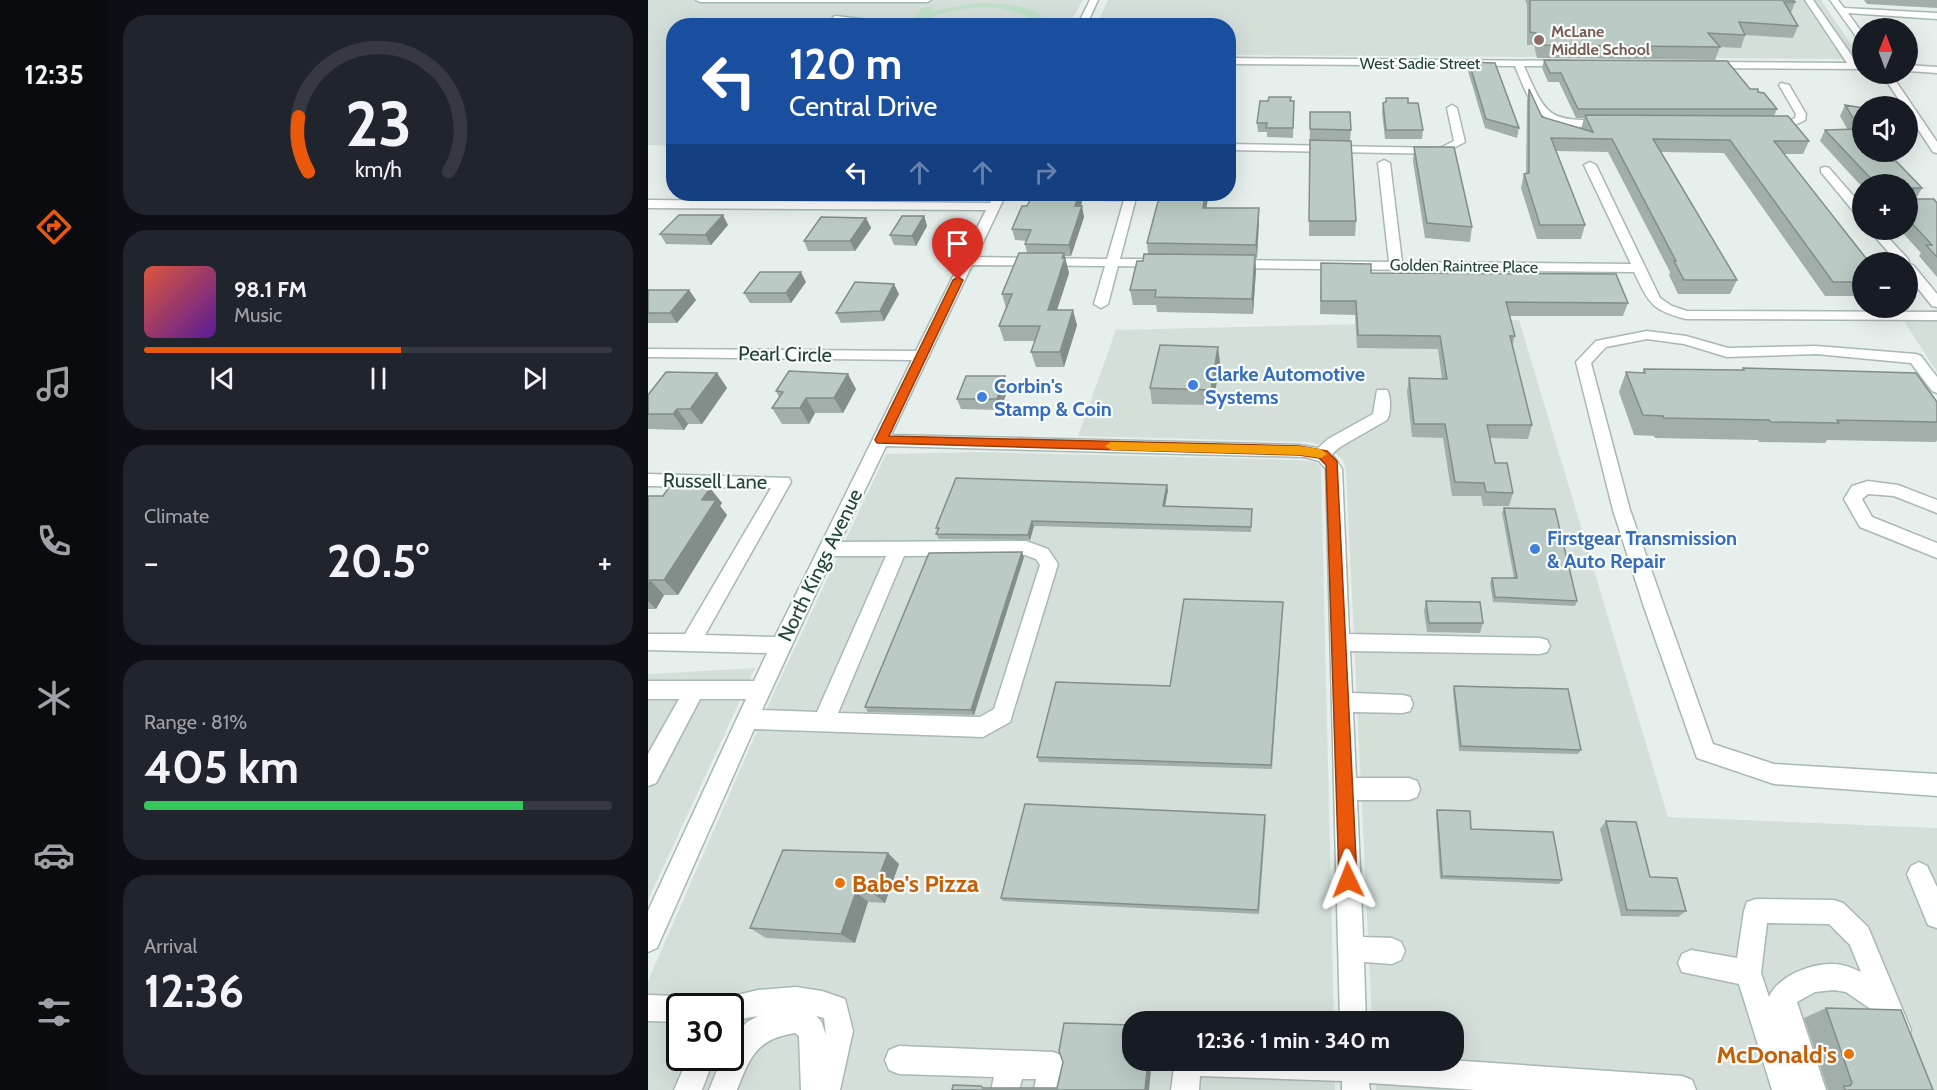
<!DOCTYPE html>
<meta charset="utf-8">
<style>
body{margin:0;font-family:Cabin,sans-serif;background:#20242c;color:#f1f3f6;height:100vh;display:flex;flex-direction:column;font-size:22px;white-space:nowrap}
*{box-sizing:border-box;margin:0}
p{font-size:20px;color:#9ea1a6}
.icon{flex:none;width:33px;height:33px;fill:none;stroke:currentColor;stroke-width:2;stroke-linecap:round;stroke-linejoin:round}
.map{position:relative;flex:1;overflow:hidden}
.side{display:flex;flex-direction:column;gap:15px;padding:15px;background:#0d0f14;width:540px}
.side>*{flex:none}
.hud{position:absolute;left:18px;top:18px;width:570px;height:183px;border-radius:24px;box-shadow:0 6px 24px #0002;background:#1a4fa0;color:#fff;overflow:hidden}
.needle{width:39px;rotate:1deg}
.tools{position:absolute;left:1204px;top:18px;display:grid;gap:12px}
.tools a{display:grid;place-items:center;width:66px;height:66px;border-radius:50%;background:#171b24;box-shadow:0 6px 24px #0002;font-size:30px}
.speed{position:absolute;left:18px;top:993px;display:flex;gap:12px;font-size:30px;font-weight:700;text-align:center}
.speed>*{display:grid;place-content:center;width:78px;height:78px;border-radius:50%;background:#171b24;box-shadow:0 6px 24px #0002;line-height:1}
.speed .limit{border:3px solid #111;border-radius:9px;background:#fff;color:#111}
.pin{position:absolute;display:grid;place-items:center;width:51px;height:51px;color:#fff;margin:-62px -26px;border-radius:50% 50% 50% 0;rotate:-45deg;box-shadow:0 0 6px #0007}
.pin .icon{rotate:45deg}
.me{position:absolute;width:66px;margin:-33px;rotate:358deg;stroke-linejoin:round;filter:drop-shadow(0 0 4px #0008)}
.turn{display:flex;align-items:center;gap:21px;height:126px;padding:0 24px;font-size:27px}
.turn .icon{width:78px;height:78px;stroke-width:2.5}
.turn b{display:block;font-size:42px;line-height:51px}
.lanes{display:flex;align-items:center;height:57px;padding:0 24px;background:#0003;justify-content:center;gap:30px;direction:ltr}
.lanes .off{opacity:.35}
.big{font-size:45px;font-weight:800;line-height:1.1}
.side .tile{flex:1;display:flex;flex-direction:column;justify-content:center;gap:9px;min-width:0;padding:0 21px;border-radius:24px;background:#20242c}
.side .dial{align-items:center;gap:0}
.dial svg{height:156px;overflow:visible;fill:none;stroke:#363941;stroke-width:7;stroke-linecap:round;text-anchor:middle}
.dial text{fill:#f1f3f6;stroke:none}
.song{display:flex;align-items:center;gap:18px}
.cover{width:72px;height:72px;border-radius:9px;background:linear-gradient(135deg,hsl(10 70% 55%),hsl(270 70% 35%))}
.played{height:6px;border-radius:3px;background:linear-gradient(90deg,#ea580c 55%,#363941 55%)}
.keys{display:flex;justify-content:space-around;direction:ltr}
.heat{display:flex;justify-content:space-between;align-items:center;font-size:33px;direction:ltr}
.charge{height:9px;border-radius:4px;background:linear-gradient(90deg,#34c759 81%,#363941 0)}
.trip{position:absolute;left:474px;top:1011px;width:342px;height:60px;border-radius:24px;background:#171b24;box-shadow:0 6px 24px #0002;font-weight:800;line-height:60px;text-align:center}
main{display:flex;flex:1;min-height:0}
.menu{display:flex;flex-direction:column;width:108px;justify-content:space-around;align-items:center;background:#090b0e;color:#9ea1a6}
.menu .icon{width:42px;height:42px}
.menu .selected{color:#ea580c}
.menu b{font-size:27px;color:#f1f3f6}
.map>svg:first-child{display:block}
.built{fill:#d4dfda;fill-rule:evenodd}
.green{fill:#bfe0c8}
.lines{fill:none;stroke-linecap:round;stroke-linejoin:round}
.minor-casing{stroke:#a8b8b2;stroke-width:3}
.minor{fill:#fff;fill-rule:evenodd}
.wall{fill:#a1aea9}
.shaded-wall{fill:#838d89}
.building{fill:#bbcac4;stroke:#838d89;stroke-width:1.5}
.route{fill:#ea580c;stroke:#983908;stroke-width:1.5}
.slow{fill:#f59e0b}
.education-dot{fill:#8d6e63;stroke:#f7fbf9;stroke-width:2}
.shop-dot{fill:#3f7fe0;stroke:#f7fbf9;stroke-width:2}
.food-dot{fill:#e8710a;stroke:#f7fbf9;stroke-width:2}
.labels{text-anchor:middle;dominant-baseline:central;stroke-width:4.5;stroke-linejoin:round;paint-order:stroke}
.far-education-label{font-size:16px;font-weight:bold;fill:#785e54;stroke:#f7fbf9;text-anchor:start}
.far-street-label{font-size:16px;fill:#24423a;stroke:#f7fbf9}
.street-label{font-size:20px;fill:#24423a;stroke:#f7fbf9}
.shop-label{font-size:20px;font-weight:bold;fill:#366cbe;stroke:#f7fbf9;text-anchor:start}
.near-food-label{font-size:24px;font-weight:bold;fill:#c56008;stroke:#f7fbf9;text-anchor:start}
</style>
<main>
<nav class="menu">
<b>12:35</b>
<svg class="icon selected" aria-label="directions" viewBox="0 0 24 24"><path d="M12 3l9 9-9 9-9-9zM9 14v-3h6M13 9l2 2-2 2"/></svg>
<svg class="icon" aria-label="music" viewBox="0 0 24 24"><path d="M9 18V5l10-2v13"/><circle cx="6" cy="18" r="3"/><circle cx="16" cy="16" r="3"/></svg>
<svg class="icon" aria-label="phone" viewBox="0 0 24 24"><path d="M5 4h4l2 5-3 2q2 4 5 5l2-3 5 2v4C11 20 4 13 5 4z"/></svg>
<svg class="icon" aria-label="climate" viewBox="0 0 24 24"><path d="M12 3v18M4 7l16 10M4 17L20 7"/></svg>
<svg class="icon" aria-label="car" viewBox="0 0 24 24"><path d="M5 17H2v-5l4-1 3-4h7l3 4 3 1v5h-3M9 17h6M6 11h13"/><circle cx="7" cy="17" r="2"/><circle cx="17" cy="17" r="2"/></svg>
<svg class="icon" aria-label="filters" viewBox="0 0 24 24"><path d="M4 7h16M4 17h16"/><circle cx="9" cy="7" r="2"/><circle cx="15" cy="17" r="2"/></svg>
</nav>
<section class="side">
<div class="tile dial"><svg viewBox="0 0 100 80">
<path d="M14 69A42 42 0 1 1 86 69"/>
<path d="M14 69A42 42 0 0 1 9 41" stroke="#ea580c"/>
<text x="50" y="56" font-size="32" font-weight="700">23</text>
<text x="50" y="72" font-size="11">km/h</text>
</svg></div>
<div class="tile">
<div class="song"><i class="cover"></i><div><b>98.1 FM</b><p>Music</p></div></div>
<div class="played"></div>
<div class="keys"><svg class="icon" aria-label="previous" viewBox="0 0 24 24"><path d="M18 5L8 12l10 7zM5 5v14"/></svg><svg class="icon" aria-label="pause" viewBox="0 0 24 24"><path d="M8 5v14M16 5v14"/></svg><svg class="icon" aria-label="next" viewBox="0 0 24 24"><path d="M6 5l10 7-10 7zM19 5v14"/></svg></div>
</div>
<div class="tile"><p>Climate</p>
<div class="heat"><a>−</a><b class="big">20.5°</b><a>+</a></div>
</div>
<div class="tile"><p>Range · 81%</p><b class="big">405 km</b><div class="charge"></div></div>
<div class="tile"><p>Arrival</p><b class="big">12:36</b></div>
</section>
<div class="map">
<svg width="1289" height="1090" viewBox="0 0 1289 1090">
<rect width="100%" height="100%" fill="#e6efeb"/>
<!-- built -->
<path class="built" d="M0,0H435L421,25L26,26L25,146L0,145Z
M460,0H1173L1213,59L581,55L580,26H448Z
M1289,309V372L1252,315Z
M871,320L1020,817L1289,828V1090H728L726,1061L806,1060V1022L724,1021L698,469L694,459L682,448L661,442L430,436L468,330Z
M333,452L651,460L668,462L673,467L686,1021L484,1022V1060L687,1061V1090H0V981L127,690L238,454ZM32,1006H82V1058H32Z
M107,668L0,900V674Z"/>
<!-- green -->
<path class="green" d="M334,3L365,5L390,12L396,23L394,25H383L380,17C353,3 318,6 290,15C279,19 271,26 259,25L275,7H286L281,13L300,8Z"/>
<g class="lines">
<!-- minor casing -->
<g class="minor-casing">
<path id="minor" d="M48,0H283L279,2H52Z
M442,0H450L438,26H429Z
M1157,0H1165L1209,63H1215V69L1058,68L1053,65L1058,62L1199,63Z
M1182,0H1190L1196,8L1289,13V19L1200,13L1215,34V43L1212,42Z
M188,16L244,23L248,26H220L185,21V17Z
M580,58L919,61L922,62V66H876C899,119 901,121 959,120L964,123C958,128 946,127 937,127C890,127 883,105 867,66L580,64Z
M1260,65L1289,67V73L1260,71Z
M1234,74H1243L1289,142V153L1285,152L1260,114V106H1255Z
M1133,83L1141,85L1158,114L1157,120L1143,127L1117,126V122L1141,121L1147,118L1148,114L1131,85Z
M804,105L809,108L817,142L794,154L580,150V144L792,148L806,141L799,108Z
M736,160L742,163L754,262L983,264L936,165L942,162L948,165L1012,298L1024,306L1039,311L1289,312V320L1038,319C1003,310 1001,303 986,272L583,268L577,264L583,260L741,262L730,163Z
M1177,167L1181,168L1215,207V219L1211,218L1173,172V168Z
M347,194H358L328,257L459,259L476,200L410,199L404,196L406,194H489L472,259H514L520,263L514,267L470,266L460,304L453,308L446,304L457,266L324,265L243,435L651,445L670,448L680,439L725,414L729,390H739C743,396 743,413 739,420L692,447L684,454L694,469L701,634L892,638L899,640L902,646L899,652L892,654L702,651L704,693L755,695L762,697L765,704L762,711L755,713L705,712L708,778H761L769,781L772,789L769,797L761,800H709L715,937L744,938L753,942L757,951L753,960L744,964L716,962L718,1022H692L678,469L671,461L657,457L238,446L192,542L378,541L400,549L410,564L362,722L335,737L106,729L9,948L0,952V911L98,699H52L8,783L0,786V754L31,699H0V681H106L119,653L0,650V634H37L123,488L0,486V474L141,478L143,482L57,635L127,637L264,360L0,357V349L268,351L338,210L0,208V200L342,203ZM377,555L388,559L392,565L346,709L332,717L190,713L256,556ZM185,556H238L169,712L114,710Z
M1221,230H1233L1260,259L1261,262L1260,264L1249,262Z
M1260,264L1265,265L1289,294V307L1284,306L1260,276Z
M999,331L1038,336L1080,348L1168,346L1268,354L1273,356L1289,377V393L1284,391L1263,363L1168,354L1079,357L1036,344L999,339L958,347L943,363L982,510L1065,744L1126,764L1289,774V796L1126,784L1049,758L996,607L965,510L928,362L948,341Z
M1220,481L1250,485L1289,500V513L1246,496L1220,494L1214,499L1224,517L1289,543V558L1212,527L1196,499L1204,486Z
M1271,862L1279,866L1289,887V928L1280,925L1259,874L1263,866Z
M1108,899L1186,900L1195,903L1220,927L1263,1030L1259,1039L1250,1043L1241,1039L1230,1014L1198,992L1186,990L1167,992L1149,1002L1178,1090H1124L1091,984L1034,972L1030,963L1034,954L1043,950L1089,958L1096,911L1099,902ZM1119,923L1181,924L1202,945L1213,972C1204,968 1195,964 1186,964C1163,963 1130,976 1121,997L1113,973Z
M148,987L174,991L197,999L205,1031L192,1090H153L151,1036L147,1033C109,1039 102,1056 89,1090H61L74,1058H82L83,1039L99,1022L110,1016L82,1021V1006H69L73,999L110,990ZM168,1016L176,1018L178,1035L173,1021Z
M0,995L32,996L41,1000L44,1006H32V1022L0,1021Z
M251,1046L405,1052L415,1056L419,1066L414,1090H386L388,1079H374L371,1090H343L346,1077L251,1074L241,1070L237,1060L241,1050Z
M40,1058H66L54,1090H26Z
M527,1060H801L1034,1076L1044,1080L1048,1090H828L721,1083L722,1090H694V1081L552,1076L551,1090H523Z"/>
</g>
<!-- minor -->
<use href="#minor" class="minor"/>
</g>
<!-- wall -->
<path class="wall" d="M877,0H1145L1147,2L1143,13L1150,26L1145,38L1097,35L1093,48L1072,47L1067,60L889,58L886,45H879V5Z
M1216,0H1289V8L1219,4Z
M896,60L1102,89L1110,92L1129,109L1126,116L1161,141L1155,154H1136L1215,262V296H1177L1076,153L1013,152L1089,280L1082,294H1030L1021,275L1022,272L960,152L908,151L937,225L933,239H889L873,188L876,174H878L879,101L881,89L894,117L933,129L936,118H928L911,82H900L894,68Z
M821,62L871,128L869,138L837,128L820,71Z
M738,98L760,103L775,130L774,139H737L734,112L735,103H738Z
M642,101H646L645,138L619,137V132H610L609,123Z
M1197,105L1215,108L1230,161L1274,188L1268,199H1265L1289,203V277L1271,256L1273,253L1252,230H1260V184H1215V188L1172,141L1177,130H1200L1192,116Z
M662,112L703,130L702,140L708,221L707,236H661Z
M766,147L824,227L822,242L777,238L765,161Z
M385,194H433L434,202L433,206L436,217L423,256H416L421,273L409,310L429,325L416,367H388L383,352L387,341H356L351,326L358,308L354,294L379,253L377,244L379,241L367,240L364,229L379,206Z
M512,194H561L558,208L611,221L609,258H607L608,270L605,314L509,312L508,305H485L482,290L500,254L499,243Z
M276,216L279,226L268,246L246,245L242,235Z
M218,218L223,228L207,251H160L156,241Z
M80,225L63,245L18,244L12,234Z
M673,263L723,273L980,303L975,316H861L867,336L864,346L884,425L880,439L842,438L847,463L865,493L861,506H835L833,496H804L795,438L764,437L759,392L761,378L794,379L790,349L709,348L707,315L672,314Z
M158,282L143,303H102L96,293Z
M0,290H41L48,300L29,323H0Z
M251,294L236,321L193,323L188,313Z
M572,362L565,405L504,404L502,388Z
M1095,368L1289,402V440L1288,442L1179,440L1177,443L1111,442L1110,440L1007,438L1006,436L986,435L971,392L978,372L994,373L996,369L1094,370Z
M69,373L79,388L54,424H40L36,430L0,429V395Z
M357,376L361,387L352,410L313,409L309,399Z
M208,389L195,413H167L161,424H134L124,408L131,397L128,391Z
M62,488L74,503L72,506L79,515L30,595H16L8,609H0V496H15Z
M520,490L517,506L604,509L603,532L386,526L382,540L291,539L288,534L290,531L288,528Z
M856,508L929,601L927,606L845,602L842,583L844,578H866L854,513Z
M376,557L326,715L220,712L217,707Z
M778,601L835,623L832,633L779,632L776,611Z
M635,602L624,769L391,762L389,757L522,686Z
M806,686L933,750L930,754L811,751L805,691Z
M789,810L823,829L914,880L911,884L792,879L788,814Z
M618,819L611,914L355,901L353,898Z
M958,821L1002,877L1038,911L1030,917L973,916L952,829Z
M251,864L237,903L220,902L207,943L118,938L102,928Z
M1178,1008L1285,1090H1180L1156,1018Z"/>
<!-- shaded-wall -->
<path class="shaded-wall" d="M431,194H433L434,202L429,217L427,206Z
M557,194H561L556,221L555,208Z
M434,206L436,217L423,256L421,245Z
M611,208V221L609,258L608,245Z
M75,215L80,225L63,245L57,235Z
M276,216L279,226L268,246L264,236Z
M218,218L223,228L207,251L202,241Z
M416,253L421,273L404,325L400,310Z
M607,255L608,270L605,314L604,299Z
M153,272L158,282L143,303L138,293Z
M246,284L251,294L236,321L232,311Z
M41,290L48,300L29,323L22,313Z
M425,310L429,325L416,367L412,352Z
M570,347L572,362L565,405L563,390Z
M69,373L79,388L54,424L42,409Z
M200,374L208,389L195,413L186,398Z
M357,376L361,387L352,410L349,399Z
M158,398L167,413L161,424L152,408Z
M29,409L40,424L36,430L25,414Z
M519,485L520,490L516,511L515,506Z
M62,488L74,503L72,506L79,515L30,595L16,580L54,500Z
M384,521L386,526L382,540L380,535Z
M374,552L376,557L326,715L323,710Z
M2,580L16,595L8,609L0,601V584Z
M240,853L251,864L237,903L225,893Z
M208,892L220,902L207,943L193,934Z
M500,1060H504L501,1090H497Z"/>
<!-- building -->
<path class="building" d="M882,0H1145L1147,2H1136L1150,26L1091,22L1097,35L1060,33L1072,47L892,45L888,33L882,32Z
M896,60L1079,61L1102,89H1110V92L1116,93L1129,109H930L913,73H902Z
M821,62L847,63L871,128L838,119Z
M881,89L894,117L945,132L937,115L1140,116L1161,141H1126L1221,262H1215V282H1185L1082,140L1005,139L1089,280H1036L1026,261H1028L964,139L903,138L937,225H892L876,174L881,173Z
M621,97H643L642,101H646L645,128H618L619,123H609L612,101H620Z
M738,98H760V103H770L775,130H738L735,103L738,102Z
M1197,105L1215,108V152H1230V161H1248L1274,188H1265V199H1286L1289,203V257L1278,245H1284L1260,219V184H1228L1177,130L1212,129Z
M662,112H702L703,130L662,129Z
M662,140L703,141L708,221H661Z
M766,147H806L824,227L779,223Z
M385,194H431L427,206H434L421,245L377,244L383,230L364,229L374,206H379Z
M512,194H557L555,208H611L608,245L499,243Z
M31,215H75L57,235L12,234Z
M254,216H276L264,236L242,235Z
M173,217L218,218L202,241H156Z
M371,253H416L414,258H417L400,310H425L412,352H383L392,326H351L364,294H354Z
M496,254L607,255L604,299L507,297L508,290H482L489,261H495Z
M673,263L723,264V273L968,274L980,303L858,302L867,336H862L884,425H839L847,463H859L865,493L838,492L836,483L807,482L797,424H766L761,378L799,379L792,336L710,335L708,301H673Z
M112,272H153L138,293H96Z
M207,282L246,284L232,311L188,313Z
M0,290H41L22,313H0Z
M512,345L570,347L563,390L502,388Z
M1095,368L1268,373L1289,402V422L1189,420L1191,423L1123,422L1121,420L1016,418L1015,416L995,415L978,372L997,373L996,369L1096,370Z
M141,371L200,374L186,398H158L152,408H124L135,392L128,391Z
M18,372L69,373L42,409H29L25,414H0V395Z
M318,376H357L349,399H309Z
M308,478L519,485L515,506L604,509L603,527L384,521L380,535L288,534L291,528H288Z
M21,487L62,488L54,500H68L16,580H2L0,584V496H15Z
M856,508L907,509L929,601L847,597L844,578H869Z
M374,552L323,710L217,707L281,553Z
M536,599L635,602L623,765L389,757L408,682L522,686Z
M778,601L832,602L835,623H781Z
M806,686L920,689L933,750L813,746Z
M377,804L617,815L610,910L353,898Z
M789,810L822,811L823,829L905,832L914,880L794,876Z
M958,821L988,822L1002,877L1029,878L1038,911L979,910Z
M135,850L240,853L225,893L208,892L193,934L102,928Z
M1178,1008L1253,1010L1285,1090H1197L1196,1086H1202L1204,1083Z
M416,1023L484,1025V1060H500L497,1090H304L305,1085L333,1086L335,1088H409L415,1062L411,1051Z"/>
<!-- route -->
<path class="route" d="M310,277L315,280L241,436L651,446L679,451L689,461L709,880L707,887L700,889L694,887L691,880L678,465L671,458L651,455L229,443L227,440L305,280Z"/>
<!-- slow -->
<path class="slow" d="M463,442L651,446L673,449L679,454L673,458L651,455L463,450L457,446Z"/>
<!-- markers -->
<circle class="education-dot" cx="891" cy="40" r="6"/>
<g class="shop-dot">
<circle cx="545" cy="385" r="6"/>
<circle cx="334" cy="397" r="6"/>
<circle cx="887" cy="549" r="6"/>
</g>
<g class="food-dot">
<circle cx="192" cy="883" r="6"/>
<circle cx="1201" cy="1054" r="6"/>
</g>
<g class="labels">
<!-- far-education labels -->
<g class="far-education-label">
<text x="903" y="31">McLane<tspan x="903" dy="18">Middle School</tspan></text>
</g>
<!-- far-street labels -->
<g class="far-street-label">
<text x="772" y="63">West Sadie Street</text>
<text transform="translate(816 266) rotate(1)">Golden Raintree Place</text>
</g>
<!-- street labels -->
<g class="street-label">
<text transform="translate(137 354) rotate(1)">Pearl Circle</text>
<text transform="translate(67 481) rotate(1)">Russell Lane</text>
<text transform="translate(172 565) rotate(-64)">North Kings Avenue</text>
</g>
<!-- shop labels -->
<g class="shop-label">
<text x="557" y="374">Clarke Automotive<tspan x="557" dy="23">Systems</tspan></text>
<text x="346" y="386">Corbin's<tspan x="346" dy="23">Stamp &amp; Coin</tspan></text>
<text x="899" y="538">Firstgear Transmission<tspan x="899" dy="23">&amp; Auto Repair</tspan></text>
</g>
<!-- near-food labels -->
<g class="near-food-label">
<text x="204" y="883">Babe's Pizza</text>
<text x="1189" y="1054" text-anchor="end">McDonald's</text>
</g>
</g>
</svg>
<div class="tools">
<a><svg class="needle" viewBox="-14 -14 28 28"><path d="M0-13l5 13h-10z" fill="#e53935"/><path d="M0 13l5-13h-10z" fill="#9ea1a6"/></svg></a>
<a><svg class="icon" aria-label="sound" viewBox="0 0 24 24"><path d="M4 9h4l5-4v14l-5-4H4zM17 9q2 3 0 6"/></svg></a>
<a>+</a>
<a>−</a>
</div>
<div class="speed"><div class="limit">30</div></div>
<div class="pin" style="left:310px;top:280px;background:#d93025"><svg class="icon" aria-label="arrive" viewBox="0 0 24 24"><path d="M6 21V4h12l-3 4 3 4H6"/></svg></div>
<svg class="me" style="left:700px;top:880px" viewBox="-20 -20 40 40"><path d="M0-17L14 15 0 8-14 15z" fill="#ea580c" stroke="#fff" stroke-width="4"/></svg>
<div class="trip">12:36 · 1 min · 340 m</div>
<div class="hud">
<div class="turn"><svg class="icon" aria-label="left" viewBox="0 0 24 24"><path d="M17 20v-9H6M10 6l-5 5 5 5"/></svg><div><b>120 m</b>Central Drive</div></div>
<div class="lanes"><svg class="icon" aria-label="left" viewBox="0 0 24 24"><path d="M17 20v-9H6M10 6l-5 5 5 5"/></svg><svg class="icon off" aria-label="ahead" viewBox="0 0 24 24"><path d="M12 20V5M6 11l6-6 6 6"/></svg><svg class="icon off" aria-label="ahead" viewBox="0 0 24 24"><path d="M12 20V5M6 11l6-6 6 6"/></svg><svg class="icon off" aria-label="right" viewBox="0 0 24 24"><path d="M7 20v-9h11M14 6l5 5-5 5"/></svg></div>
</div>
</div>
</main>
